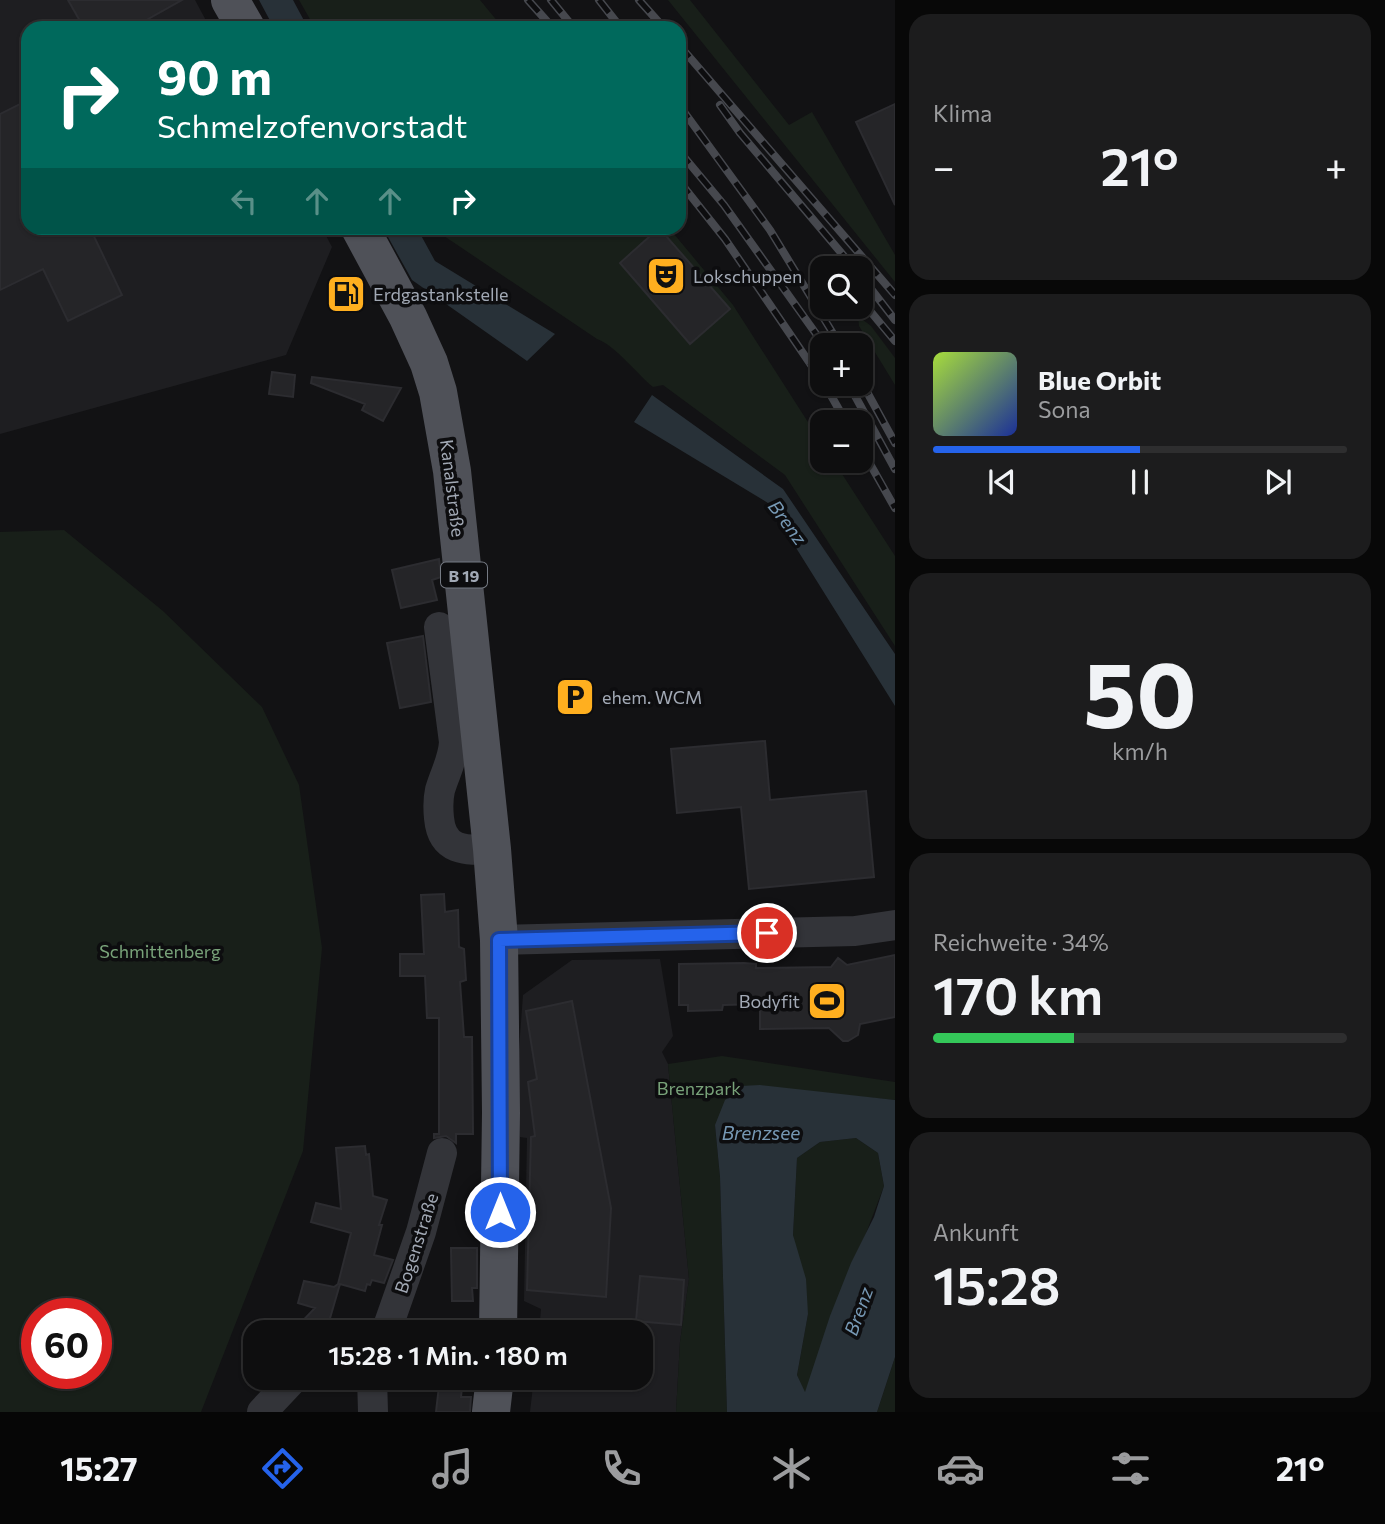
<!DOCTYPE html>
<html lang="de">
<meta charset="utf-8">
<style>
body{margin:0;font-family:Commissioner,sans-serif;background:#1c1c1d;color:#f1f3f6;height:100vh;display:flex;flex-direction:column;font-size:26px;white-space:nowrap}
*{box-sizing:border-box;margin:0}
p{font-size:23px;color:#9b9c9e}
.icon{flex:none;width:38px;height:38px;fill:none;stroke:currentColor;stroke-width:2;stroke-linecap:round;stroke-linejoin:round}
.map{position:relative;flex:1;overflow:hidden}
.panel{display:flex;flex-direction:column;gap:14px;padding:14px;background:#080808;width:490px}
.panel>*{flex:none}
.hud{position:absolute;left:21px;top:21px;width:665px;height:214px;border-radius:21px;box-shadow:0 2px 5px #0004,0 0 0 2px #2e2e2f;background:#00695c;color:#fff;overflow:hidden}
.fabs{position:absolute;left:810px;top:256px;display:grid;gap:14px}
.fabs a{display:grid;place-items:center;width:63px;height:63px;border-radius:14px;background:#0e0e0f;box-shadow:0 2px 5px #0004,0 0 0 2px #2e2e2f;font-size:35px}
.speed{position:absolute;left:21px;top:1298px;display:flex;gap:14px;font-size:35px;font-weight:700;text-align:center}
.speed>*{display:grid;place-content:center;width:91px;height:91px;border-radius:50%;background:#0e0e0f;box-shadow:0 2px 5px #0004,0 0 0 2px #2e2e2f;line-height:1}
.speed .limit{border:10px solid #d22;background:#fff;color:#111}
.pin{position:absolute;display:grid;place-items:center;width:60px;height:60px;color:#fff;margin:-30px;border:4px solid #fff;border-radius:50%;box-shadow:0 2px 7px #0007}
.me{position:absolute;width:77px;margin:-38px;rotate:0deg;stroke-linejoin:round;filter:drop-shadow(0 0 5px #0008)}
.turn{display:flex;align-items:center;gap:24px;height:147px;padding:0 21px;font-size:32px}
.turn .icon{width:91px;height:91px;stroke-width:2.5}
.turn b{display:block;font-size:49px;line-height:60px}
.lanes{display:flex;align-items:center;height:66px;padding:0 21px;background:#0003;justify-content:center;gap:35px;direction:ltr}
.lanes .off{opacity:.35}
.big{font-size:52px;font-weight:600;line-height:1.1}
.panel .card{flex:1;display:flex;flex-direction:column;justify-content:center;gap:10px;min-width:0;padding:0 24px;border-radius:21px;background:#1c1c1d}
.panel .dial{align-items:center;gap:0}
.dial b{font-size:91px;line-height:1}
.song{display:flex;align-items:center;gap:21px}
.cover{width:84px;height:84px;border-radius:10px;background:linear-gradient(135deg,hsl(80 70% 55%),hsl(230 70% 35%))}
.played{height:7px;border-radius:4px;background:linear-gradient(90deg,#2563eb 50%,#2e2e2f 50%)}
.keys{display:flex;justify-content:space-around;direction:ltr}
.heat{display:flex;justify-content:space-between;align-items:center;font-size:38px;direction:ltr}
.charge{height:10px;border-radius:5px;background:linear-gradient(90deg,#34c759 34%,#2e2e2f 0)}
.trip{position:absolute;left:243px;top:1320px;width:410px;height:70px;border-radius:21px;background:#0e0e0f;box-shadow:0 2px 5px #0004,0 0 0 2px #2e2e2f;font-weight:600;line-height:70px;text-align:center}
.dock{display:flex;height:112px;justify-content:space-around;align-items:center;background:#060606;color:#9b9c9e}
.dock .icon{width:49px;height:49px}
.dock .on{color:#2563eb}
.dock b{font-size:32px;color:#f1f3f6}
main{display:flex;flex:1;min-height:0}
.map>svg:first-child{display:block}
.built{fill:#1e1e21}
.green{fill:#181f19;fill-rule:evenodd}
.water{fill:#283138;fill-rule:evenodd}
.building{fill:#252528;stroke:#2c2c30;stroke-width:2}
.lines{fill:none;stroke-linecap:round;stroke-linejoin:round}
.minor{stroke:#333439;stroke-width:30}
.major{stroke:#4f5158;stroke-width:38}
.rail-casing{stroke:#46484e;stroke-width:8}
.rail{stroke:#0d0d0f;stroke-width:5;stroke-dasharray:16;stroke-linecap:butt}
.route-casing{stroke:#184099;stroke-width:18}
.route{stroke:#2563eb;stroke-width:12}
.labels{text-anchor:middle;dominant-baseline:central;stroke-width:7;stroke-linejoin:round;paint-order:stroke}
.shield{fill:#0d0d0f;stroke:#757a83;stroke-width:2}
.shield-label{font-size:16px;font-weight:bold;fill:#a2a9b5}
.poi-label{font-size:18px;fill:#a2a9b5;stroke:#0d0d0f;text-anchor:start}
.street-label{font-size:18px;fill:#a2a9b5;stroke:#0d0d0f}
.park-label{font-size:18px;fill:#78a279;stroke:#0d0d0f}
.water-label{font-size:19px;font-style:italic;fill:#7698b4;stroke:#0d0d0f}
</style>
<main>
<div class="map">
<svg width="895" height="1412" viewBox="0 0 895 1412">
<rect width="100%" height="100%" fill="#121214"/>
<!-- built -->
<path class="built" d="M0,0H195L210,28H28V228H322L332,247L286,355L0,434Z
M660,959L673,1036L662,1052L668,1064L689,1279L680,1342L676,1412H530L534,1377H640V1332H539L541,1309L524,1301L527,1138L520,1137L518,1063L523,995L572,960Z"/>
<!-- green -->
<path class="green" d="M299,0H480L503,28H315Z
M668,0H690L789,125L812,112L895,255V282Z
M435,228H669L733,305L822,444V460H833L895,556V646L785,475L663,385L653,387C636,373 616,346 597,339L444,236Z
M858,316L871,326L895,358V385L859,326Z
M64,530L163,611L262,707L299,785L322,948L303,1151L201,1412H0V532ZM37,1314H96V1374H37Z
M722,1056L895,1082V1100L832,1094L715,1125L720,1177L727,1412H676L680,1342L689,1279L668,1064Z
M856,1138L878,1153L884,1186L805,1393L797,1375L808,1314L793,1235L797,1158L820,1142Z
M895,1357V1412H877Z"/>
<!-- water -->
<path class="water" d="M259,0H293L308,28H274Z
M383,228H417L435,261L555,334L527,361L412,280Z
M652,395L783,489L895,654V706L768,503L634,422Z
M760,1085L895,1100V1357L877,1412H727L720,1177L715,1125L725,1100L741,1086ZM856,1138L878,1153L884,1186L874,1217L851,1263L830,1316L805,1392L797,1375L808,1314L806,1279L793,1235L797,1158L820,1142Z"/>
<!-- building -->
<path class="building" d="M68,0H182L132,28H84Z
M28,100V228H90L122,295L68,321L43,269L0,290V114Z
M895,104V205L856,122Z
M659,228L730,309L690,344L620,263Z
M272,372L295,375L293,397L269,394Z
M312,377L401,388L383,421L362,410L365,404L311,383Z
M439,559L441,577L432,580L437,600L401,608L392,570Z
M423,636L431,702L400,708L387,643Z
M765,741L770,800L866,791L874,877L749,889L741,807L677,813L671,749Z
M444,894L445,912L458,910L459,947L464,949L466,980L460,982L464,1037H472L473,1134H456V1143L446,1136L434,1138V1134H439V1018H427L425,976H400V954H424L421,895Z
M895,955V1017L860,1024L858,1035L848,1041H843L829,1028L760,1029V1004L723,1005L722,1010L688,1011V1005H679V964L744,963L756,964V968L831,967L838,958L847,965Z
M572,1001L611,1208L606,1297L527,1290L531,1137L535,1136L528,1082L537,1079L526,1011Z
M365,1146L366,1155L369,1154L373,1196L387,1200L379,1225H382L374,1255L393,1260L384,1283L372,1280L370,1285L367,1284L365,1291L340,1284L326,1332H292L315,1308L298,1303L304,1281L334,1287L338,1284L351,1233L311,1222L316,1203L341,1209L336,1148Z
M451,1248H477V1288H472L473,1301H452Z
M640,1276L684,1280L681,1325L636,1321Z
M440,1377H463L461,1397H471L470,1412H436Z"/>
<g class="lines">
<!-- minor -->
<path class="minor" d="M439,627L454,742C453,760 445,773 440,790C438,799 438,808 439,818C442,851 465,851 492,849
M499,940L855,931L895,925
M386,1332L421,1232L442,1153
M372,1377L373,1412
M262,1412L295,1377"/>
<!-- major -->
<path class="major" d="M230,0L246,28
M360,228L408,317L429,363L438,392L452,471L492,849L499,940L501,1113L498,1332
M491,1412L495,1377"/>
<!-- rail casing -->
<g class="rail-casing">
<path id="rail" d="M528,0L553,28
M551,0L574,28
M599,0L621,28
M639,0L664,28
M679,45L895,295
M679,105L770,230L840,345
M720,105L740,133L854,268
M679,151L724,205L824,345
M679,181L725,239L822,381
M832,266L834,268
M861,276L895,320
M861,300L895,341
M861,381L895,443
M824,383L846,422
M848,383L895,469
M861,448L895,508"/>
</g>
<!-- rail -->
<use href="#rail" class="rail"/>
</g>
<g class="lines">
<!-- route casing -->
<g class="route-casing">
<path id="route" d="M500,1212L499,940L767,933"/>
</g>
<!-- route -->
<use href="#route" class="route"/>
</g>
<!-- icons -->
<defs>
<g id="theatre-square" transform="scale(2.0125)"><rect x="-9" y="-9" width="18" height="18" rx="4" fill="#ffaf1f" stroke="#0d0d0f"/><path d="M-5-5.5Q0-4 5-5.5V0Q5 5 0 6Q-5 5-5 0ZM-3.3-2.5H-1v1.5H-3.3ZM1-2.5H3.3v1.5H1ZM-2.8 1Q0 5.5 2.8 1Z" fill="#111"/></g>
<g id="fuel-square" transform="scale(2.0125)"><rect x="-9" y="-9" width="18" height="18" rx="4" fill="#ffaf1f" stroke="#0d0d0f"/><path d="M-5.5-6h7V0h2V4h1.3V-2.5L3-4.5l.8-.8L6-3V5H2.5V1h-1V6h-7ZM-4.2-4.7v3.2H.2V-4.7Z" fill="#111"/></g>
<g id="parking-square" transform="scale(2.0125)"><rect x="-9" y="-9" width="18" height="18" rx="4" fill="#ffaf1f" stroke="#0d0d0f"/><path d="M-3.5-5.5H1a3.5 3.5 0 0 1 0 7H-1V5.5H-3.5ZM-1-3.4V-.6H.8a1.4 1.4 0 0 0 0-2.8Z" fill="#111"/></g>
<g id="stadium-square" transform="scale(2.0125)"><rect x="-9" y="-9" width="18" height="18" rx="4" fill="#ffaf1f" stroke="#0d0d0f"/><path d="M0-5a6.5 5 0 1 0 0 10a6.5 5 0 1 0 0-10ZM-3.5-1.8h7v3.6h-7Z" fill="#111"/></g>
</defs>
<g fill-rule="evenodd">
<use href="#theatre-square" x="666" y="276"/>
<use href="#fuel-square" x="346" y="294"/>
<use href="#parking-square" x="575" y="697"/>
<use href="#stadium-square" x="827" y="1001"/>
</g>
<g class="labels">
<!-- shield labels -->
<rect class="shield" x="441" y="562.5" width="46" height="25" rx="5"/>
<g class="shield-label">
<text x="464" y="575">B 19</text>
</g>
<!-- poi labels -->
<g class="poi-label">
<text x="693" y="276">Lokschuppen</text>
<text x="373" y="294">Erdgastankstelle</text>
<text x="602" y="697">ehem. WCM</text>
<text x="800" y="1001" text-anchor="end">Bodyfit</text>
</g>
<!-- street labels -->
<g class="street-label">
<text transform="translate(453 488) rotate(83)">Kanalstraße</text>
<text transform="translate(416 1243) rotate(-72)">Bogenstraße</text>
</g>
<!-- park labels -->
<g class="park-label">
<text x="160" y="951">Schmittenberg</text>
<text x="699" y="1088">Brenzpark</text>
</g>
<!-- water labels -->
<g class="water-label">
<text transform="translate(788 522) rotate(53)">Brenz</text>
<text x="761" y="1132">Brenzsee</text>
<text transform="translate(858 1311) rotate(-70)">Brenz</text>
</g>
</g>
</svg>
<div class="fabs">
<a><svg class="icon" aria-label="search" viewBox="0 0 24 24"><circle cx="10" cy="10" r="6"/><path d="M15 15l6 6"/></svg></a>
<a>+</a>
<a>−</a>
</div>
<div class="speed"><div class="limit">60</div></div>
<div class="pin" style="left:767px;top:933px;background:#d93025"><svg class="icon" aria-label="arrive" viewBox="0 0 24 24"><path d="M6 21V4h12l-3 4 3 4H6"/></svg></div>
<svg class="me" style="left:500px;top:1212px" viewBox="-20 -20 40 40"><circle r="17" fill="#2563eb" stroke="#fff" stroke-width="3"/><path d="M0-11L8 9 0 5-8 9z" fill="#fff"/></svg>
<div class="trip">15:28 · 1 Min. · 180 m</div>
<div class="hud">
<div class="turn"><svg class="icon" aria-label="right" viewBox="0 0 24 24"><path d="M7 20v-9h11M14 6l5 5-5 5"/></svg><div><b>90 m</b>Schmelzofenvorstadt</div></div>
<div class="lanes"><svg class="icon off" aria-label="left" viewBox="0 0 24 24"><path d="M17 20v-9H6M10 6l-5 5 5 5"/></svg><svg class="icon off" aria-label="ahead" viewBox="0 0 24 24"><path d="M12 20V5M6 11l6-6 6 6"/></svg><svg class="icon off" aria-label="ahead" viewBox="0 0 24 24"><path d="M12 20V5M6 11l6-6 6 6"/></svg><svg class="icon" aria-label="right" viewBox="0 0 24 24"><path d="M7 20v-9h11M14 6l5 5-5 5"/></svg></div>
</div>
</div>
<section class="panel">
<div class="card"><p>Klima</p>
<div class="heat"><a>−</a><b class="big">21°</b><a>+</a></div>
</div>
<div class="card">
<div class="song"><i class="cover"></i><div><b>Blue Orbit</b><p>Sona</p></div></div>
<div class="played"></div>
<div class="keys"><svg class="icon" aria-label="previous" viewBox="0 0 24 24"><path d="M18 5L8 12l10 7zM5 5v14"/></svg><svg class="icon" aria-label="pause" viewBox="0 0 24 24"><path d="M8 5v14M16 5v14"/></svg><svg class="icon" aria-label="next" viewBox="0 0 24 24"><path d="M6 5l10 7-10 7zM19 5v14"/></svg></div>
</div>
<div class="card dial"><b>50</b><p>km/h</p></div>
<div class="card"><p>Reichweite · 34%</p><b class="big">170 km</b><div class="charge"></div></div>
<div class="card"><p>Ankunft</p><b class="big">15:28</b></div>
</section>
</main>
<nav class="dock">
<b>15:27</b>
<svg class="icon on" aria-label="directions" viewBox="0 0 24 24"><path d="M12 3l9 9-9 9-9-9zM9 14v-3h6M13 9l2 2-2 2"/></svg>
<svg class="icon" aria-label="music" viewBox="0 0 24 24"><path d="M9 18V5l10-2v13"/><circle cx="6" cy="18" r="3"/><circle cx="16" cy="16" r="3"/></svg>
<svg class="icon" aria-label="phone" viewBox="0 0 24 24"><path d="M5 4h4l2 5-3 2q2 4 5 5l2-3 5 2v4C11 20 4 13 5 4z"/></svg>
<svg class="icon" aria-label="climate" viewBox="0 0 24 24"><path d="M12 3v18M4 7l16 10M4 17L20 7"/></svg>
<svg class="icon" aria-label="car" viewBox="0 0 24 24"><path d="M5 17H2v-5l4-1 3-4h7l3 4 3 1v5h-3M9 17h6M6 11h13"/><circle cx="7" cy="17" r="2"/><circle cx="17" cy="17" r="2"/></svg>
<svg class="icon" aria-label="filters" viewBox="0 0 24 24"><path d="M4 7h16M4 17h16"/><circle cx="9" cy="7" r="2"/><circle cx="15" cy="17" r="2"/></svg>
<b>21°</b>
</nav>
